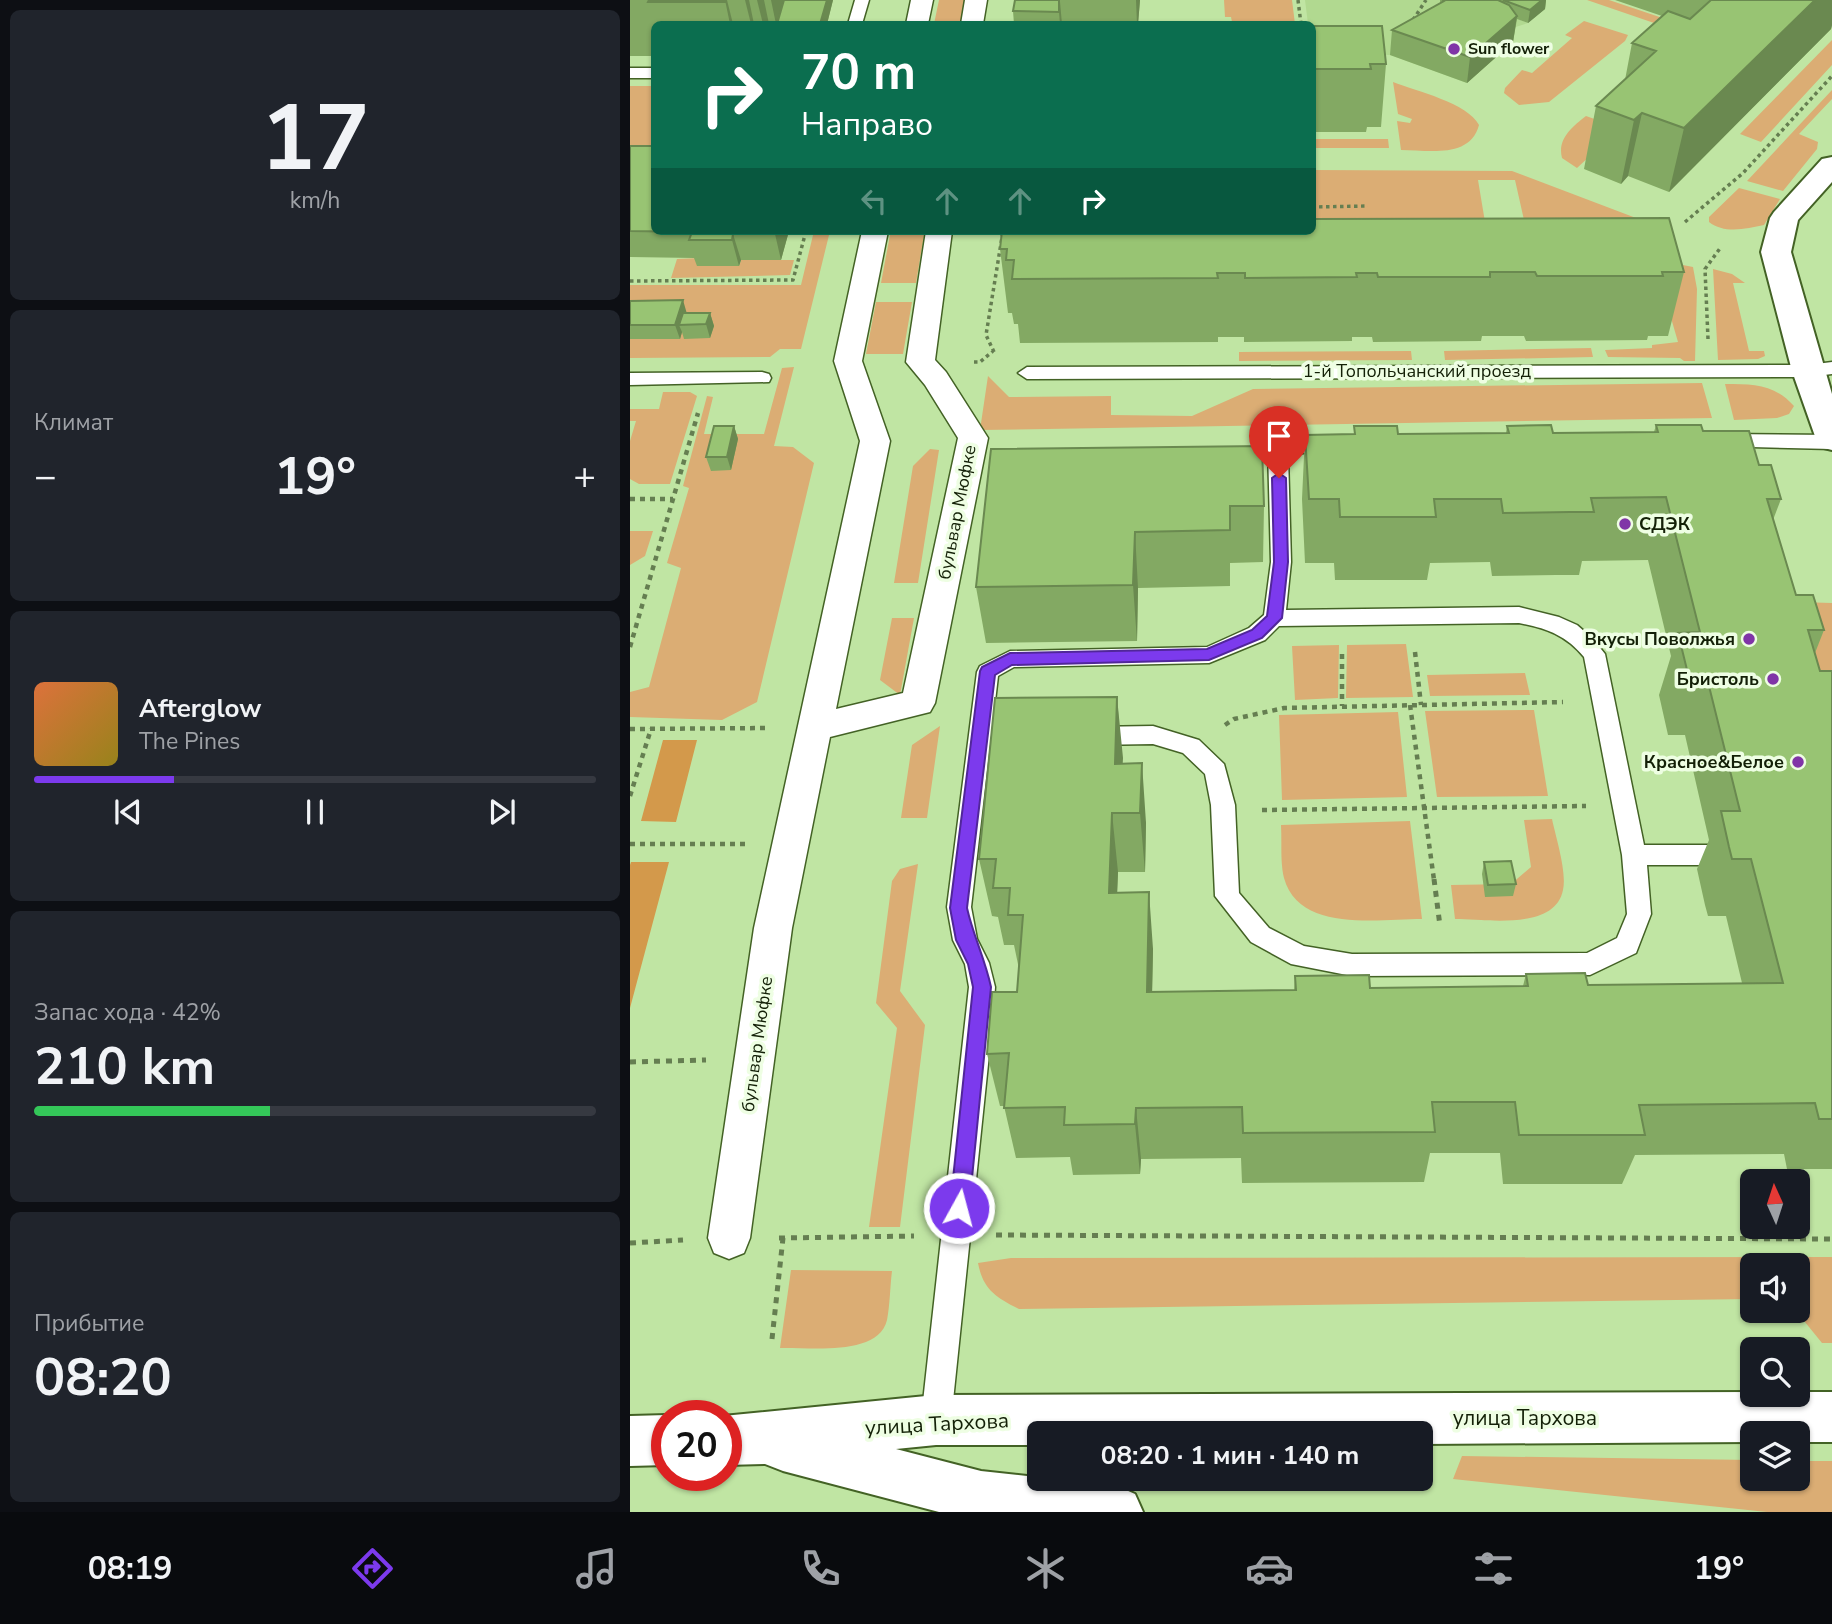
<!DOCTYPE html>
<html lang="ru">
<meta charset="utf-8">
<style>
body{margin:0;font-family:"Nunito Sans",sans-serif;background:#20242c;color:#f1f3f6;height:100vh;display:flex;flex-direction:column;font-size:26px;white-space:nowrap}
*{box-sizing:border-box;margin:0}
p{font-size:23px;color:#9ea1a6}
.icon{flex:none;width:38px;height:38px;fill:none;stroke:currentColor;stroke-width:2;stroke-linecap:round;stroke-linejoin:round}
.map{position:relative;flex:1;overflow:hidden}
.side{display:flex;flex-direction:column;gap:10px;padding:10px;background:#0d0f14;width:630px}
.side>*{flex:none}
.top-card{position:absolute;left:21px;top:21px;width:665px;height:214px;border-radius:10px;box-shadow:0 2px 5px #0004;background:#0b6e4f;color:#fff;overflow:hidden}
.needle{width:46px;rotate:357deg}
.fabs{position:absolute;left:1110px;top:1169px;display:grid;gap:14px}
.fabs a{display:grid;place-items:center;width:70px;height:70px;border-radius:10px;background:#171b24;box-shadow:0 2px 5px #0004;font-size:35px}
.speed{position:absolute;left:21px;top:1400px;display:flex;gap:14px;font-size:35px;font-weight:700;text-align:center}
.speed>*{display:grid;place-content:center;width:91px;height:91px;border-radius:50%;background:#171b24;box-shadow:0 2px 5px #0004;line-height:1}
.speed .limit{border:10px solid #d22;background:#fff;color:#111}
.pin{position:absolute;display:grid;place-items:center;width:60px;height:60px;color:#fff;margin:-72px -30px;border-radius:50% 50% 50% 0;rotate:-45deg;box-shadow:0 0 7px #0007}
.pin .icon{rotate:45deg}
.me{position:absolute;width:77px;margin:-38px;rotate:7deg;stroke-linejoin:round;filter:drop-shadow(0 0 5px #0008)}
.turn{display:flex;align-items:center;gap:24px;height:147px;padding:0 35px;font-size:32px}
.turn .icon{width:91px;height:91px;stroke-width:2.5}
.turn b{display:block;font-size:49px;line-height:60px}
.lanes{display:flex;align-items:center;height:66px;padding:0 35px;background:#0003;justify-content:center;gap:35px;direction:ltr}
.lanes .off{opacity:.35}
.big{font-size:52px;font-weight:700;line-height:1.1}
.side .widget{flex:1;display:flex;flex-direction:column;justify-content:center;gap:10px;min-width:0;padding:0 24px;border-radius:10px;background:#20242c}
.side .dial{align-items:center;gap:0}
.dial b{font-size:91px;line-height:1}
.song{display:flex;align-items:center;gap:21px}
.cover{width:84px;height:84px;border-radius:10px;background:linear-gradient(135deg,hsl(20 70% 55%),hsl(50 70% 35%))}
.played{height:7px;border-radius:4px;background:linear-gradient(90deg,#7c3aed 25%,#363941 25%)}
.keys{display:flex;justify-content:space-around;direction:ltr}
.heat{display:flex;justify-content:space-between;align-items:center;font-size:38px;direction:ltr}
.charge{height:10px;border-radius:5px;background:linear-gradient(90deg,#34c759 42%,#363941 0)}
.trip{position:absolute;left:397px;top:1421px;width:406px;height:70px;border-radius:10px;background:#171b24;box-shadow:0 2px 5px #0004;font-weight:700;line-height:70px;text-align:center}
.tabs{display:flex;height:112px;justify-content:space-around;align-items:center;background:#090b0e;color:#9ea1a6}
.tabs .icon{width:49px;height:49px}
.tabs .active{color:#7c3aed}
.tabs b{font-size:32px;color:#f1f3f6}
main{display:flex;flex:1;min-height:0}
.map>svg:first-child{display:block}
.built{fill:#b1d990}
.green{fill:#dbad74}
.forest{fill:#d3994b}
.lines{fill:none;stroke-linecap:round;stroke-linejoin:round}
.service-casing{stroke:#436225;stroke-width:3}
.pedestrian-casing{stroke:#436225;stroke-width:3}
.minor-casing{stroke:#436225;stroke-width:4}
.secondary-casing{stroke:#436225;stroke-width:4}
.path-far2{stroke:#657e51;stroke-width:3.5;stroke-dasharray:3.5 3.5;stroke-linecap:butt}
.path-far1{stroke:#657e51;stroke-width:4.5;stroke-dasharray:5 5;stroke-linecap:butt}
.path{stroke:#657e51;stroke-width:5;stroke-dasharray:6 6;stroke-linecap:butt}
.service{fill:#fff;fill-rule:evenodd}
.pedestrian{fill:#fff;fill-rule:evenodd}
.minor{fill:#fff;fill-rule:evenodd}
.secondary{fill:#fff;fill-rule:evenodd}
.wall{fill:#83a963}
.shaded-wall{fill:#6a8950}
.building{fill:#98c473;stroke:#6a8950;stroke-width:2}
.route{fill:#7c3aed;stroke:#51269a;stroke-width:2}
.poi-dot{fill:#8035a7;stroke:#eefee3;stroke-width:2.5}
.labels{text-anchor:middle;dominant-baseline:central;stroke-width:7;stroke-linejoin:round;paint-order:stroke}
.far-poi-label{font-size:16px;font-weight:bold;fill:#132007;stroke:#eefee3;text-anchor:start}
.street-label{font-size:18px;fill:#132007;stroke:#eefee3}
.poi-label{font-size:18px;font-weight:bold;fill:#132007;stroke:#eefee3;text-anchor:end}
.near-street-label{font-size:21px;fill:#132007;stroke:#eefee3}
</style>
<main>
<section class="side">
<div class="widget dial"><b>17</b><p>km/h</p></div>
<div class="widget"><p>Климат</p>
<div class="heat"><a>−</a><b class="big">19°</b><a>+</a></div>
</div>
<div class="widget">
<div class="song"><i class="cover"></i><div><b>Afterglow</b><p>The Pines</p></div></div>
<div class="played"></div>
<div class="keys"><svg class="icon" aria-label="previous" viewBox="0 0 24 24"><path d="M18 5L8 12l10 7zM5 5v14"/></svg><svg class="icon" aria-label="pause" viewBox="0 0 24 24"><path d="M8 5v14M16 5v14"/></svg><svg class="icon" aria-label="next" viewBox="0 0 24 24"><path d="M6 5l10 7-10 7zM19 5v14"/></svg></div>
</div>
<div class="widget"><p>Запас хода · 42%</p><b class="big">210 km</b><div class="charge"></div></div>
<div class="widget"><p>Прибытие</p><b class="big">08:20</b></div>
</section>
<div class="map">
<svg width="1202" height="1512" viewBox="0 0 1202 1512">
<rect width="100%" height="100%" fill="#c0e5a3"/>
<!-- built -->
<path class="built" d="M675,0H839L898,23L876,30L883,42L837,83L760,55L683,53L682,24H678Z"/>
<!-- green -->
<path class="green" d="M309,0H336L331,24H304Z
M594,0H662L665,24H589V22H602L601,17H595Z
M957,0H979L1086,36L1059,35Z
M954,21L998,35L995,41L919,102L889,105L874,93L875,88L892,70L902,73L942,38L935,35Z
M1202,40V65L1131,142L1110,134Z
M763,82C786,91 838,103 849,125C840,159 798,150 771,150L767,121L780,123L782,119L768,114Z
M0,86H24V149H0Z
M1202,90V99L1169,134L1188,142L1187,149L1153,191L1117,181Z
M956,116L990,128L947,168L932,158C927,139 942,127 956,116Z
M682,139H758L759,148H683Z
M683,170L882,171L1035,229L894,220L885,180H848L855,222H683Z
M1109,188L1150,199L1134,225C1116,229 1094,234 1079,222V217Z
M184,231H200L171,349H150L140,357L0,358V285H171Z
M260,235H294L286,283H251Z
M1012,257L1063,267L1067,289L1065,361H1054L1050,358L978,357L975,350L1022,348V345L1048,342L1028,273Z
M69,258L67,266H109L111,260H164L160,275L41,278L47,259Z
M1083,269L1102,274L1115,283H1103L1119,351H1134L1135,356L1128,359L1088,360Z
M246,302H282L273,354H236Z
M961,348L963,357L815,360L814,351Z
M781,351L782,360L609,361V352Z
M164,367L144,446L163,447L184,463L127,702L92,720L0,717V692L19,687L51,568L37,563L59,488L53,486L77,396L83,397L74,434H134L152,368Z
M358,376L379,397L481,396V415L562,416L623,389L1072,383L1082,418L350,430Z
M1095,384C1124,384 1144,384 1164,406L1159,414L1147,418L1104,420Z
M33,392H60L67,396L40,484H9L0,479V441L6,421H0V409H29Z
M300,449L309,450L288,583H264L283,466Z
M0,531H23L15,556L0,565Z
M1168,602L1202,603V722Z
M262,618H284L270,695L250,680Z
M776,644L783,697L716,698L717,645Z
M709,645L708,698L665,700L662,646Z
M895,673L900,695L800,696L797,675Z
M904,710L918,796L807,797L795,711Z
M768,712L777,797L652,800L649,715Z
M310,726L297,818H271L282,745Z
M922,819C926,838 937,872 933,890C925,931 856,919 825,919L821,885L881,884L901,867L894,820Z
M780,821L792,919C749,919 669,933 654,878C650,862 652,842 651,825Z
M288,864L270,991L295,1025L270,1227H239L267,1028L246,1003L262,881L270,869Z
M1202,1257V1343H1192L1166,1311L1167,1265H1122V1299L389,1309C365,1297 353,1289 348,1263L381,1258Z
M161,1270L262,1271C260,1287 260,1305 257,1320C248,1357 179,1347 150,1348Z
M832,1456L1122,1460V1479H1167V1461H1202V1512H1137L823,1479Z"/>
<!-- forest -->
<path class="forest" d="M33,740H67L46,822L11,821Z
M1,862H39L0,1008V865Z"/>
<g class="lines">
<!-- service casing -->
<g class="service-casing">
<path id="service" d="M225,0H239L232,24H218Z
M0,68H24V78H0Z
M1202,362V374L1178,377L397,379L388,373L397,367L1178,365Z
M132,372L139,374L141,378L139,382L0,385V373Z
M1090,434L1202,435V449L1083,446L1080,441L1083,436Z
M705,436L712,438L715,443L712,448L658,455L661,562L656,610L889,607L929,617L947,625L963,639L975,654L1014,845H1083L1091,848L1095,855L1091,862L1083,865H1017L1021,914L1006,953L960,975L722,976L661,964L621,942L585,896L581,805L575,774L553,753L523,744L461,745L453,742L450,736L453,730L461,727L523,726L569,740L594,764L605,805L609,893L639,928L674,946L722,954L957,953L987,938L997,914L992,855L954,657C936,635 916,628 889,623L649,626L635,640L579,663L384,667L368,676L341,907L347,939L359,963L365,987L363,1016L321,1420L317,1431L306,1435L295,1431L291,1420L339,987L335,964L323,940L317,907L347,672L350,666L380,651L577,647L619,628L634,615L641,562L638,449L641,444L648,442Z"/>
</g>
<!-- pedestrian casing -->
<g class="pedestrian-casing">
<path id="pedestrian" d="M281,0H303L298,24H276Z
M335,0H357L353,24H331Z
M232,231H258L232,361L260,441L206,709L273,693L328,438L295,385L276,362L296,231H322L305,360L316,372L358,438L305,703L300,712L200,737L162,928L120,1238L114,1253L99,1259L84,1253L78,1238L124,928L230,441L204,361Z"/>
</g>
<!-- minor casing -->
<g class="minor-casing">
<path id="minor" d="M1202,157V182L1168,220L1161,252L1202,394V450L1190,447L1186,439L1162,371L1131,252L1140,218L1144,212L1192,159Z"/>
</g>
<!-- secondary casing -->
<g class="secondary-casing">
<path id="secondary" d="M1122,1392V1395H1167V1392H1202V1442H1167V1433H1122V1442L791,1444V1433H410V1445H306L266,1449L351,1471L487,1486L505,1494L513,1512H309L153,1471L135,1464L96,1465V1416H93L306,1395Z
M37,1415L40,1416H37V1465L0,1466V1416Z"/>
</g>
<!-- path-far2 -->
<path class="path-far2" d="M668,0L671,24
M783,20L796,0
M682,207L738,206
M1055,222L1113,173L1202,76
M0,281L163,280L176,231
M1078,339L1075,269L1091,247
M364,352L356,335L373,231
M344,362H350L363,351"/>
<!-- path-far1 -->
<path class="path-far1" d="M0,499H43
M0,647L68,413
M785,652L791,705
M712,654V706
M780,705L804,880
M595,725L604,719L654,708L933,702
M0,729L138,728
M0,796L21,729
M632,810L956,806
M0,844H115"/>
<!-- path -->
<path class="path" d="M804,879L810,926
M0,1062L76,1060
M366,1235L1202,1239
M149,1238L284,1236
M0,1243L53,1240
M142,1339L153,1238"/>
<!-- service -->
<use href="#service" class="service"/>
<!-- pedestrian -->
<use href="#pedestrian" class="pedestrian"/>
<!-- minor -->
<use href="#minor" class="minor"/>
<!-- secondary -->
<use href="#secondary" class="secondary"/>
</g>
<!-- wall -->
<path class="wall" d="M0,0H203L197,24H24V59H22L21,56H0Z
M385,0H510L508,24H384L383,11Z
M810,0H916L915,9L898,23L887,19L883,42L837,83L760,55L762,30L810,3Z
M985,0H1202V25L1201,29L1039,192L998,176L991,184L954,169L966,106L995,80L1002,43L1032,16Z
M682,26L756,64L751,127H737L736,132H682Z
M0,146L159,231L151,260H111L109,266H67L64,258L0,257Z
M370,249L1054,272L1038,336H1018L1017,340L896,341L894,336H852L851,341L743,342L742,337H722V341L614,342V337H588V342L390,343L388,324H384L382,313H378Z
M0,301L57,313H80L84,326L80,338L54,339L52,332L50,339H0Z
M1026,425L1073,431L1129,465L1151,499L1143,520L1166,595L1194,630L1185,653L1190,671H1202V1169H1157L1154,1154L1005,1155L992,1184H873L870,1153H800L794,1182L612,1183L611,1158L511,1159L510,1174L443,1175L440,1157L386,1158L374,1106H370L357,1054L387,992L389,969L384,945H374L368,917L362,916L349,859L487,697L492,763L516,823L515,872H488L487,892L523,949L522,992L664,991L665,976L740,988L893,986L896,974L958,985L1112,983L1096,916H1078L1075,905L1067,869L1079,840L1055,735H1038L1029,695L1041,656L1018,560L952,561L949,575H926L862,576L860,562L800,563L797,580H705L704,563H675L672,499L675,435L724,434V426L768,434L876,433L877,426L923,433L1024,432Z
M104,426L108,439L101,470L81,471L76,457Z
M361,449L634,506L633,562L600,563V586L508,588L507,641L356,643L346,587Z
M854,862L886,884L883,896L855,897L852,874Z"/>
<!-- shaded-wall -->
<path class="shaded-wall" d="M95,0H97L103,24H100Z
M115,0H119L124,24H121Z
M127,0H134L139,24H133Z
M141,0H161L154,24H146Z
M197,0H203L197,24H190Z
M506,0H510L508,24H507Z
M912,0H916L915,9L898,23L900,10Z
M1185,0H1202V25L1201,29L1039,192L1054,128Z
M430,2L432,24H430L429,12Z
M887,16L883,42L837,83L840,57Z
M1012,113L998,176L991,184L1004,120Z
M146,231H159L151,260L145,234Z
M103,234L111,260L109,266L102,240Z
M53,300L57,314L49,325L52,332L50,339L45,325Z
M80,313L84,326L80,338L76,324Z
M104,426L108,439L101,470L97,457Z
M505,532L508,588L507,641L503,585Z
M487,697L493,758L490,813L485,764Z
M512,763L516,823L515,872L510,813Z
M482,813L488,872L485,949L479,893Z
M519,892L523,949L521,1046L517,992Z
M506,1108L511,1159L510,1174L505,1124Z"/>
<!-- building -->
<path class="building" d="M19,0H95V2H18Z
M154,0H197L190,24H147Z
M385,0H429V12L383,11Z
M813,0H868L879,5L887,16L840,57L762,30L814,1Z
M873,0H912L900,10Z
M1081,0H1185L1054,128L1012,113L1004,120L966,106L1026,51L1002,43L1038,11L1060,19Z
M682,26H752L756,64H740L741,69H682Z
M0,146H24V231H146L145,234H103L102,240H59L62,232L0,231Z
M1039,218L1054,272H1032L1033,276H907L905,272H860V277H748L747,273H726L727,277L615,278V273H587L588,278L382,279L384,260H376L377,249H370L372,231H682V219Z
M53,300L45,325H0V301Z
M53,313H80L76,324L49,325Z
M921,425L923,433L1028,432L1026,425H1071L1073,431H1119L1129,465H1141L1151,499H1137L1166,595H1183L1194,630H1178L1190,671H1202V1119H1189L1185,1103L1009,1105L1015,1135H889L885,1102H802L805,1132L613,1133L612,1107L506,1108L505,1124L434,1125L435,1107L374,1108L379,1053L357,1054L362,992H387L393,915H378L380,888H363L366,859H349L365,698L487,697L485,764L512,763L510,813H482L479,893L519,892L517,992L666,990L665,976L739,975L740,988L898,986L896,974L955,973L958,985L1153,983L1121,859H1102L1099,847L1091,811H1110L1076,674H1058L1048,633L1070,632L1036,497L961,498L964,512H940L873,513L871,499H804L806,517H710L709,499H679L675,435L725,434L724,426H767L768,434L879,433L877,426Z
M84,426H104L97,457H76Z
M632,446L634,506H600V530L505,532L503,585L346,587L361,449Z
M881,861L886,884L858,885L854,862Z"/>
<!-- route -->
<path class="route" d="M649,473L656,478L658,562L652,618L632,638L579,660L382,665L365,675L337,908C343,935 355,959 361,987L339,1208L336,1214L329,1217L322,1214L320,1208L343,987L338,964L326,940L320,908L350,671L352,667L380,653L577,649L622,630L637,616L644,562L642,478Z"/>
<!-- markers -->
<g class="poi-dot">
<circle cx="824" cy="49" r="7"/>
<circle cx="995" cy="524" r="7"/>
<circle cx="1119" cy="639" r="7"/>
<circle cx="1143" cy="679" r="7"/>
<circle cx="1168" cy="762" r="7"/>
</g>
<g class="labels">
<!-- far-poi labels -->
<g class="far-poi-label">
<text x="838" y="49">Sun flower</text>
</g>
<!-- street labels -->
<g class="street-label">
<text x="787" y="371">1-й Топольчанский проезд</text>
<text transform="translate(327 512) rotate(-79)">бульвар Мюфке</text>
<text transform="translate(127 1044) rotate(-82)">бульвар Мюфке</text>
</g>
<!-- poi labels -->
<g class="poi-label">
<text x="1009" y="524" text-anchor="start">СДЭК</text>
<text x="1105" y="639">Вкусы Поволжья</text>
<text x="1129" y="679">Бристоль</text>
<text x="1154" y="762">Красное&amp;Белое</text>
</g>
<!-- near-street labels -->
<g class="near-street-label">
<text x="895" y="1418">улица Тархова</text>
<text transform="translate(307 1424) rotate(-3)">улица Тархова</text>
</g>
</g>
</svg>
<div class="fabs">
<a><svg class="needle" viewBox="-14 -14 28 28"><path d="M0-13l5 13h-10z" fill="#e53935"/><path d="M0 13l5-13h-10z" fill="#9ea1a6"/></svg></a>
<a><svg class="icon" aria-label="sound" viewBox="0 0 24 24"><path d="M4 9h4l5-4v14l-5-4H4zM17 9q2 3 0 6"/></svg></a>
<a><svg class="icon" aria-label="search" viewBox="0 0 24 24"><circle cx="10" cy="10" r="6"/><path d="M15 15l6 6"/></svg></a>
<a><svg class="icon" aria-label="layers" viewBox="0 0 24 24"><path d="M12 4l9 5-9 5-9-5zM3 14l9 5 9-5"/></svg></a>
</div>
<div class="speed"><div class="limit">20</div></div>
<div class="pin" style="left:649px;top:478px;background:#d93025"><svg class="icon" aria-label="arrive" viewBox="0 0 24 24"><path d="M6 21V4h12l-3 4 3 4H6"/></svg></div>
<svg class="me" style="left:329px;top:1208px" viewBox="-20 -20 40 40"><circle r="17" fill="#7c3aed" stroke="#fff" stroke-width="3"/><path d="M0-11L8 9 0 5-8 9z" fill="#fff"/></svg>
<div class="trip">08:20 · 1 мин · 140 m</div>
<div class="top-card">
<div class="turn"><svg class="icon" aria-label="right" viewBox="0 0 24 24"><path d="M7 20v-9h11M14 6l5 5-5 5"/></svg><div><b>70 m</b>Направо</div></div>
<div class="lanes"><svg class="icon off" aria-label="left" viewBox="0 0 24 24"><path d="M17 20v-9H6M10 6l-5 5 5 5"/></svg><svg class="icon off" aria-label="ahead" viewBox="0 0 24 24"><path d="M12 20V5M6 11l6-6 6 6"/></svg><svg class="icon off" aria-label="ahead" viewBox="0 0 24 24"><path d="M12 20V5M6 11l6-6 6 6"/></svg><svg class="icon" aria-label="right" viewBox="0 0 24 24"><path d="M7 20v-9h11M14 6l5 5-5 5"/></svg></div>
</div>
</div>
</main>
<nav class="tabs">
<b>08:19</b>
<svg class="icon active" aria-label="directions" viewBox="0 0 24 24"><path d="M12 3l9 9-9 9-9-9zM9 14v-3h6M13 9l2 2-2 2"/></svg>
<svg class="icon" aria-label="music" viewBox="0 0 24 24"><path d="M9 18V5l10-2v13"/><circle cx="6" cy="18" r="3"/><circle cx="16" cy="16" r="3"/></svg>
<svg class="icon" aria-label="phone" viewBox="0 0 24 24"><path d="M5 4h4l2 5-3 2q2 4 5 5l2-3 5 2v4C11 20 4 13 5 4z"/></svg>
<svg class="icon" aria-label="climate" viewBox="0 0 24 24"><path d="M12 3v18M4 7l16 10M4 17L20 7"/></svg>
<svg class="icon" aria-label="car" viewBox="0 0 24 24"><path d="M5 17H2v-5l4-1 3-4h7l3 4 3 1v5h-3M9 17h6M6 11h13"/><circle cx="7" cy="17" r="2"/><circle cx="17" cy="17" r="2"/></svg>
<svg class="icon" aria-label="filters" viewBox="0 0 24 24"><path d="M4 7h16M4 17h16"/><circle cx="9" cy="7" r="2"/><circle cx="15" cy="17" r="2"/></svg>
<b>19°</b>
</nav>
